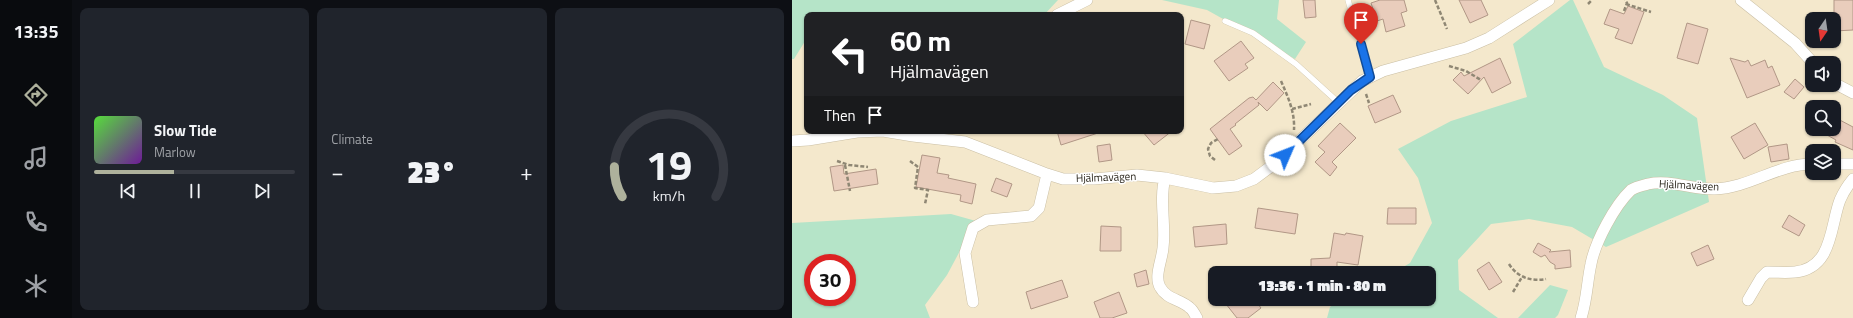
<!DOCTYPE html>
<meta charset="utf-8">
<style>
body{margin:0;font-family:"Titillium Web",sans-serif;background:#20242c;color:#f1f3f6;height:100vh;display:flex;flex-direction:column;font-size:15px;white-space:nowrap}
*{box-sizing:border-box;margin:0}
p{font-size:13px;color:#9ea1a6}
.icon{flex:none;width:22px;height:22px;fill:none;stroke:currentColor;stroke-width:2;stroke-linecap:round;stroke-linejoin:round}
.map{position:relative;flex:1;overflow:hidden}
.sheet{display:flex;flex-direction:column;gap:8px;padding:8px;background:#0d0f14;width:720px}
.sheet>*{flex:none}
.top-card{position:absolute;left:12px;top:12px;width:380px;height:122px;border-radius:8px;box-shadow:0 1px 3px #0004;background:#202124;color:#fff;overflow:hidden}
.needle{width:26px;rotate:193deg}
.fabs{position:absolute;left:1013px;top:12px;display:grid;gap:8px}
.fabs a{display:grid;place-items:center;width:36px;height:36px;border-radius:8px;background:#171b24;box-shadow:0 1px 3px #0004;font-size:20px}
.speed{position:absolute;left:12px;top:254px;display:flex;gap:8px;font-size:20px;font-weight:700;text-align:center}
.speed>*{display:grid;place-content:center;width:52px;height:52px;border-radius:50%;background:#171b24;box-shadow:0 1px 3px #0004;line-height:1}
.speed .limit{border:6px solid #d22;background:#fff;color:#111}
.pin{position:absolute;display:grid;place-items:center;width:34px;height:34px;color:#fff;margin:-41px -17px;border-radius:50% 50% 50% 0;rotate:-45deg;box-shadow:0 0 4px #0007}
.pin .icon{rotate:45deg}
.me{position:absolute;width:44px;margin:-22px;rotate:46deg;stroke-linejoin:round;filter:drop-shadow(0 0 3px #0008)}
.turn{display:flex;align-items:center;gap:14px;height:84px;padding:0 20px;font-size:18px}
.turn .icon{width:52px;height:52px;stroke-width:2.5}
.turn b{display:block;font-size:28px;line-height:34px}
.then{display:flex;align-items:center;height:38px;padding:0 20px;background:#0003;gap:8px;font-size:15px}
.big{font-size:30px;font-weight:800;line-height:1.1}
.sheet .tile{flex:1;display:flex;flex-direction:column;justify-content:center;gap:6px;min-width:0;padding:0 14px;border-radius:8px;background:#20242c}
.sheet .dial{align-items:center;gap:0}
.dial svg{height:104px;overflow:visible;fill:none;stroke:#363941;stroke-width:7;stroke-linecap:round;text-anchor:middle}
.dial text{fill:#f1f3f6;stroke:none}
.song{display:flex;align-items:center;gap:12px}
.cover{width:48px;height:48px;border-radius:6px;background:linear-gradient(135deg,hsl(110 70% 55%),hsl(280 70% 35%))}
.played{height:4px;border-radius:2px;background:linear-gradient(90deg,#aeb19c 40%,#363941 40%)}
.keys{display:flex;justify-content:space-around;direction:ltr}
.heat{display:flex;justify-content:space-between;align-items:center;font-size:22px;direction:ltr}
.sheet .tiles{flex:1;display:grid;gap:8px;grid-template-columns:repeat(3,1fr)}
.trip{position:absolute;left:416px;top:266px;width:228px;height:40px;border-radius:8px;background:#171b24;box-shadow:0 1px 3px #0004;font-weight:800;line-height:40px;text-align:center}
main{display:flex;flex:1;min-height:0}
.tabs{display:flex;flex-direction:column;width:72px;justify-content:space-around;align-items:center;background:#090b0e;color:#9ea1a6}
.tabs .icon{width:28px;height:28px}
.tabs .selected{color:#aeb19c}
.tabs b{font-size:18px;color:#f1f3f6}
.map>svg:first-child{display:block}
.green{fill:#b5e4c8;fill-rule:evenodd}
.building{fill:#e9cdbc;stroke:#b19786}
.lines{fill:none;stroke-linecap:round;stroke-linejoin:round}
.lane-casing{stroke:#cabfa4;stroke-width:6}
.street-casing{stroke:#cabfa4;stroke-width:12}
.path{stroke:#8f8774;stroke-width:2.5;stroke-dasharray:4 2;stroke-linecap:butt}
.lane{stroke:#fff;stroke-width:5.5}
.street{stroke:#fff;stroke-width:11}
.route-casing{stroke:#114b97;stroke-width:10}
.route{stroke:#1a73e8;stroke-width:7}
.labels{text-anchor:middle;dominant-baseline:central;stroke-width:3;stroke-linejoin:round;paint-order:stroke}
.street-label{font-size:11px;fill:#28241a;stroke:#fff}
</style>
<main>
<nav class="tabs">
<b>13:35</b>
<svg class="icon selected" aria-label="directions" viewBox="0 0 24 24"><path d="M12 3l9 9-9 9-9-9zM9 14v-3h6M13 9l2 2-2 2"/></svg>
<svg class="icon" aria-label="music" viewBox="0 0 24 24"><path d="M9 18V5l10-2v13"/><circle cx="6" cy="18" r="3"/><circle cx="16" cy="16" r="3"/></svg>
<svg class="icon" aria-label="phone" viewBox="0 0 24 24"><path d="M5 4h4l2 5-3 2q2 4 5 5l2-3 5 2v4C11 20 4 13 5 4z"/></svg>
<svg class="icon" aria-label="climate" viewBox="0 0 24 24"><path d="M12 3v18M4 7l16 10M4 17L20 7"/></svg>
</nav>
<section class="sheet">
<div class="tiles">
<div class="tile">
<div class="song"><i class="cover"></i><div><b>Slow Tide</b><p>Marlow</p></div></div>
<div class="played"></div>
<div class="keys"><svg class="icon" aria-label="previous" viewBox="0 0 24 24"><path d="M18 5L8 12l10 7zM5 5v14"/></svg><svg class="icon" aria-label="pause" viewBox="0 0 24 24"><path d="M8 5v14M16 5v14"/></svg><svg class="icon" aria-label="next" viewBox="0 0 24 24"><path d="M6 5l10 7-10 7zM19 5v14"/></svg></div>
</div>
<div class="tile"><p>Climate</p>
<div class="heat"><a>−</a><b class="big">23°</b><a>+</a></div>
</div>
<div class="tile dial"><svg viewBox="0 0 100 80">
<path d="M14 69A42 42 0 1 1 86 69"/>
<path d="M14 69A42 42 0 0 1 8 46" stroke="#aeb19c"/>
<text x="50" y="56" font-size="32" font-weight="700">19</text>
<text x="50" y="72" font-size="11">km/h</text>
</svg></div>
</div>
</section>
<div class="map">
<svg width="1061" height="318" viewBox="0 0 1061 318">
<rect width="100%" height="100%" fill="#f4e8cc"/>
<!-- green -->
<path class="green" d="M0,0H266L252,15H15V38L2,59H0Z
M370,0H487L485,19L514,42L503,59L415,10Z
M778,0H781L812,67L871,95L905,118L917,202L814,247L780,227L737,219L699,224L666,260L667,290L706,318H535L538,307L549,299H637V273H601L618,263L640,223L626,178L606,149L659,121L735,97L721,44Z
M159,214L184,221L155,275L133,305L138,318H0V223ZM21,263H55V297H21Z
M758,285L776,290L766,315L763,318H726Z"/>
<!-- building -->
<path class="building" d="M511,0H523L524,17L513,18Z
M588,0H612L615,11L609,13L613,26L594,32L591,19L585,21L579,3Z
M667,0H689L696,15L678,23Z
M1042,0H1061V30L1042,31Z
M836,6L852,12L840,44L823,38L827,29L812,24L818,9L832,14Z
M399,20L418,25L412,49L393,44Z
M895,23L916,29L906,64L885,58Z
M449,41L462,58L453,64L456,68L437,81L422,61Z
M708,58L719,83L700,93L692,77L676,94L661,80L669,72L672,76Z
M938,58L953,62L956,60L959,66L973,60L976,68L980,66L988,85L955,98Z
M1003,79L1012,87L1002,99L992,92Z
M481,82L492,93L475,111L466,102L467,105L443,124L444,125L438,129L450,146L437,155L418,129L457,98L461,97L464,100Z
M601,95L609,112L583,123L576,106Z
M1044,118L1061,127V150L1043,142L1044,140L1035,135L1038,129H1042Z
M548,123L564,138L540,162L545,167L538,176L523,162L533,152L526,146Z
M963,123L976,145L952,159L939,137Z
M265,131H306V133L269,145Z
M350,131H380L362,145Z
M318,144L320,160L307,162L305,146Z
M995,144L997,159L979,162L976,147Z
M130,155L148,158L145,173L157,175L156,178L184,184L180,204L168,201L169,195L124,187Z
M51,165L52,174L84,169L86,184L42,191L38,167Z
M204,178L220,184L215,197L199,191Z
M466,208L506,214L503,234L463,228Z
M596,208H624V224H595Z
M997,215L1013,225L1007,236L990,227Z
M434,224L435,244L403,247L401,227Z
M309,226L329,227V251H308Z
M542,233L553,235L554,233L571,236L566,265L545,262V272L519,273V259L538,258Z
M746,243L759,250L757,252L778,250L779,267L763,269V265L758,262L753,255L749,257L741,252Z
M916,245L922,259L905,266L899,253Z
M697,262L710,282L697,290L685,270Z
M354,270L357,284L345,287L342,274Z
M270,280L276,297L239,309L234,292Z
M327,292L335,313L320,318H308L302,302Z
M430,299H462L469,308L456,318H445Z"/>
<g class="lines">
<!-- lane casing -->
<g class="lane-casing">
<path id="lane" d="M556,0L578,77
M433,21L461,33L504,64L547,103"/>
</g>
<!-- street casing -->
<g class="street-casing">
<path id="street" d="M949,0L1003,43L1021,63
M265,15L295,0
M1042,83L1061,93
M0,141L16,140L65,132L91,131L121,136L173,142L255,174L271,179H302L345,175L373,178L421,188L444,186L462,179L485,162L570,81L591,71L674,48L697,38L757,0
M1042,164H1061
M373,178C367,198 374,226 371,248C370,260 362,276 368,287C375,300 389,299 398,308C401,310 403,315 405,318
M956,300L969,278L975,272C984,272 994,273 1003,272C1041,268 1038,226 1048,200C1051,193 1056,185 1061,179
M181,302L173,253L181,228L195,220L239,216L247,208L255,174
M789,318C795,300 795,282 799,264C803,242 823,205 839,190C843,187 852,185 856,184C878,179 901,190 923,189C957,188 986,164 1020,164"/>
</g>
<!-- path -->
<path class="path" d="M643,0L655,29
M796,4L800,0
M834,4L859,12
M832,11L835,3L833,0
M570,19L581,16
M657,66L674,71L689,80
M489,81C496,97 503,112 502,130
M574,94L577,103
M500,109L519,104
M423,160L418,156L416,149L419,143L426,139
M45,161L57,165L76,167
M118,161L126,167L123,188L136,190L133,204
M53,165L58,191
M717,264C725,277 739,282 754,279
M721,292L730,277"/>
<!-- lane -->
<use href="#lane" class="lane"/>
<!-- street -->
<use href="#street" class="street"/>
</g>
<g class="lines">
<!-- route casing -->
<g class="route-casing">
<path id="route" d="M493,155L559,90L578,77L569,44"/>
</g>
<!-- route -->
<use href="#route" class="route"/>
</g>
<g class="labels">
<!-- street labels -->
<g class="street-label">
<text transform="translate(314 177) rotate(-2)">Hjälmavägen</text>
<text transform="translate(897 185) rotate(3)">Hjälmavägen</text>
</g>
</g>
</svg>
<div class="fabs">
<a><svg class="needle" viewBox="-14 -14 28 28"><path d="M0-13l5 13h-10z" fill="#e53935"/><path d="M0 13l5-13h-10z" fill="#9ea1a6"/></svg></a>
<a><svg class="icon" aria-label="sound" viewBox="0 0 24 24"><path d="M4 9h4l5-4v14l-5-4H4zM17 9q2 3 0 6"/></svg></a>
<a><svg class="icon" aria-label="search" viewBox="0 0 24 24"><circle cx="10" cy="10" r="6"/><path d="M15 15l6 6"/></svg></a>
<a><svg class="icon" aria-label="layers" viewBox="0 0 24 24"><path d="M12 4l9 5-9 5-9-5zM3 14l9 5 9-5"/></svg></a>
</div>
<div class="speed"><div class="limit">30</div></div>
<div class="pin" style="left:569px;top:44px;background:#d93025"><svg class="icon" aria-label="arrive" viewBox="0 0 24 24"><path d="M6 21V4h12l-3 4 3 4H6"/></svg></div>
<svg class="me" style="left:493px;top:155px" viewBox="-20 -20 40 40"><circle r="19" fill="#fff"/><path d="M0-13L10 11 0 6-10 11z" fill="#1a73e8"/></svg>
<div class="trip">13:36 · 1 min · 80 m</div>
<div class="top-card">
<div class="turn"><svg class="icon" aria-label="left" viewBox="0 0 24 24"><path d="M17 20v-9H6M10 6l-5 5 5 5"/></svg><div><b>60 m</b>Hjälmavägen</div></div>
<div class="then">Then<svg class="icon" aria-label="arrive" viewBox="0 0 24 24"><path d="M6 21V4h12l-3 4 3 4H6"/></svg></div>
</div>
</div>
</main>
